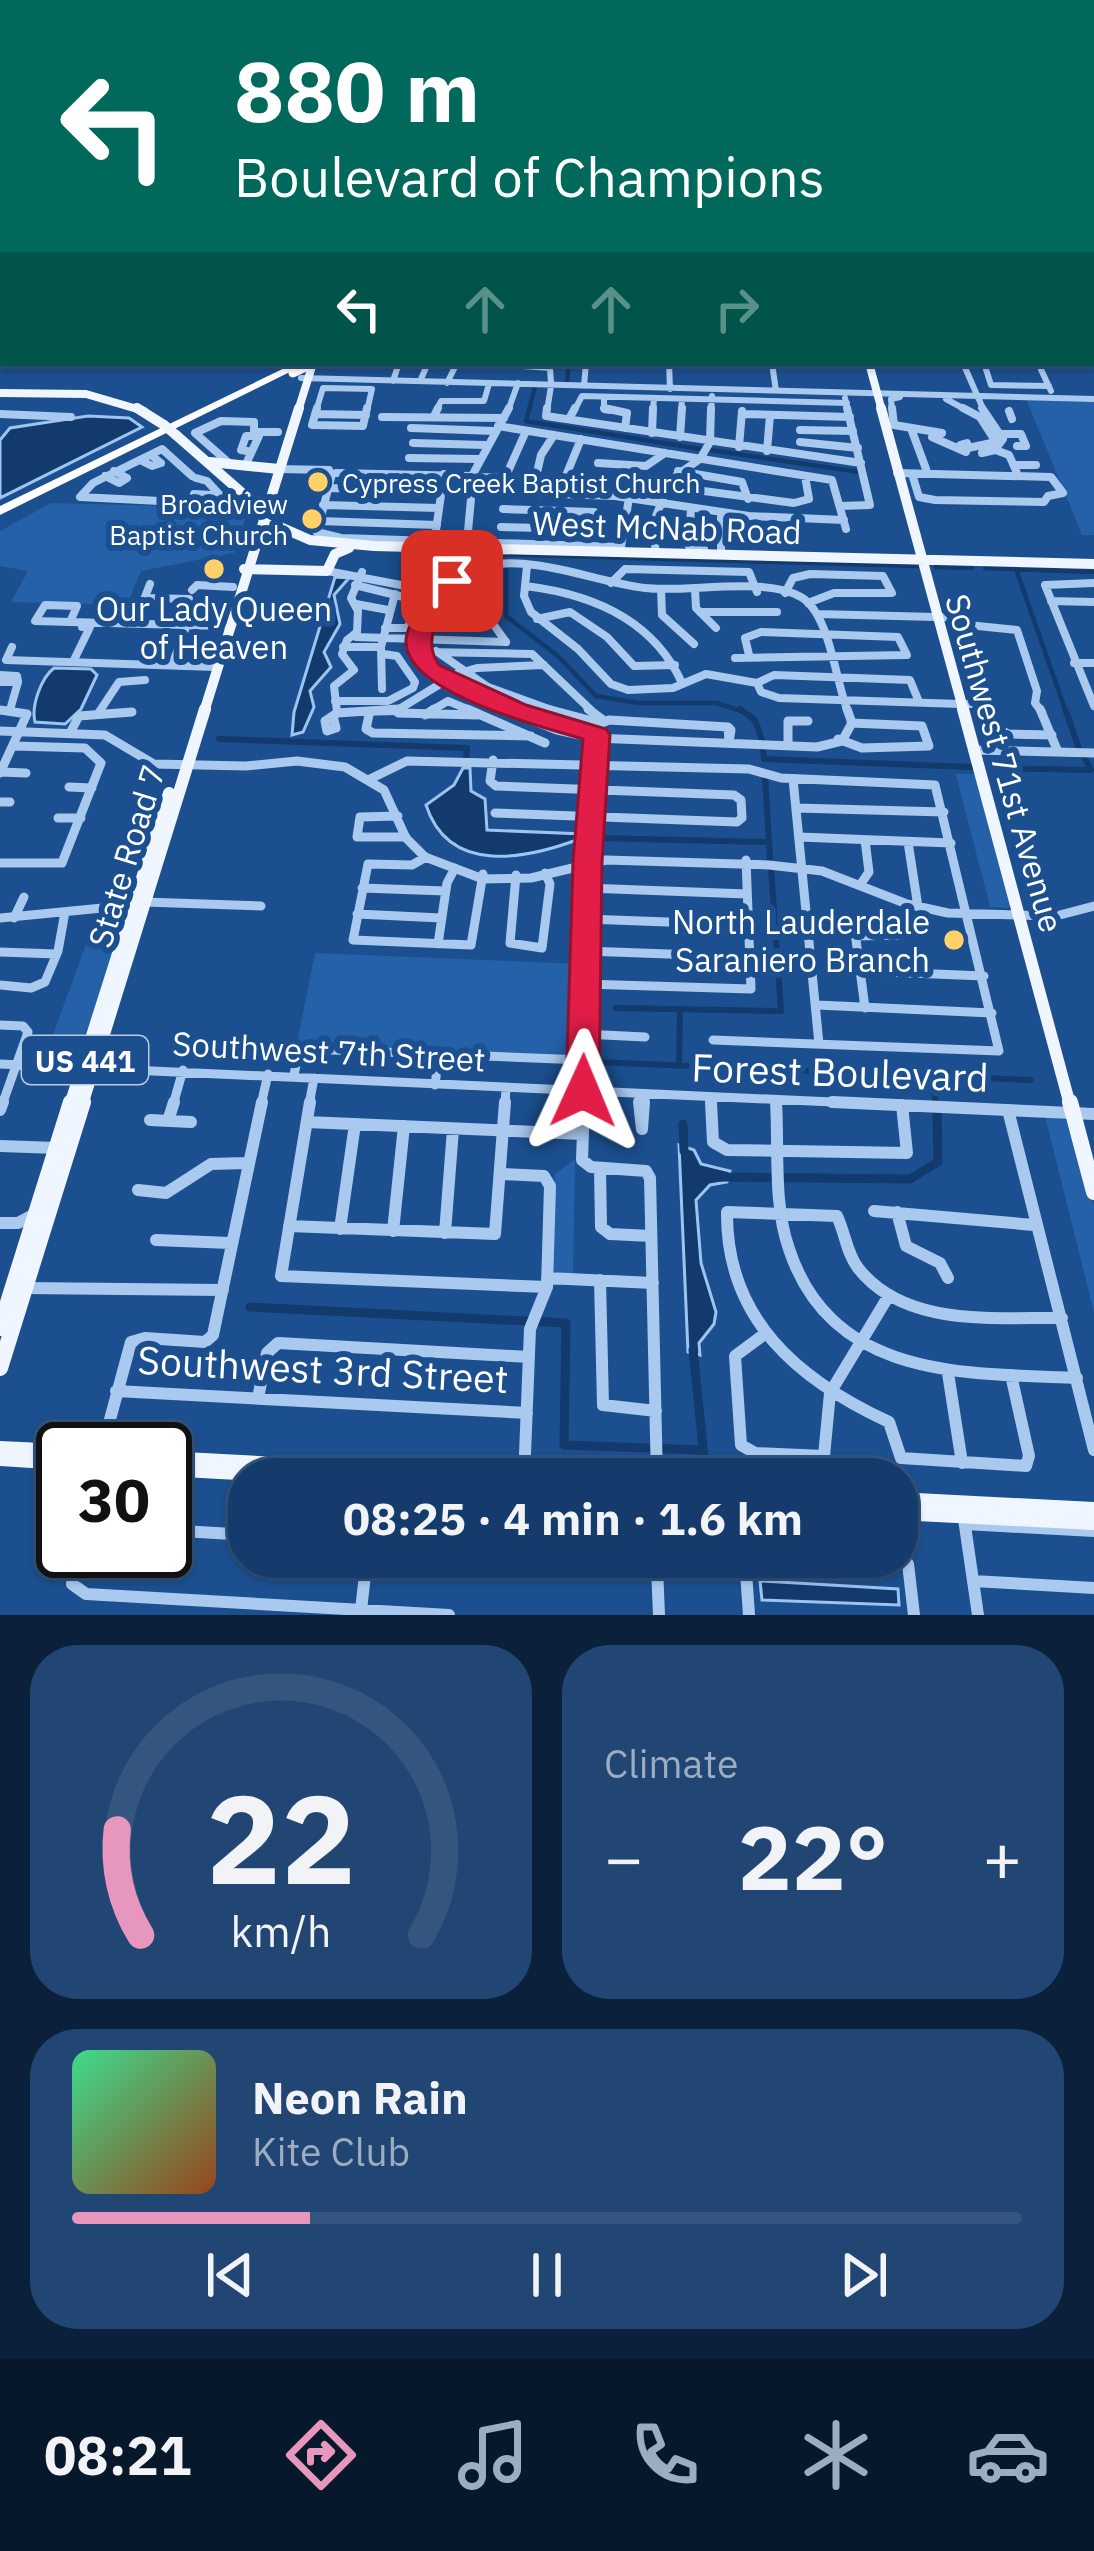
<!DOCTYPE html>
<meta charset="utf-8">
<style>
body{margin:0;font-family:"IBM Plex Sans",sans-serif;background:#214673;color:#f1f3f6;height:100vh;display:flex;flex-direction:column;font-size:45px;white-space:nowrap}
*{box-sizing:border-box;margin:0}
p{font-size:39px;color:#9dadc1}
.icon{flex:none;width:66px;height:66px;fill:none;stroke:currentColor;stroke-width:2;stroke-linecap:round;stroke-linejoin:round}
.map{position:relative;height:1615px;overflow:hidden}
.drawer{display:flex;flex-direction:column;gap:30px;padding:30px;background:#0b203b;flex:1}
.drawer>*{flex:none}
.hud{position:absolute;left:0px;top:0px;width:1095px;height:366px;box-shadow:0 3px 9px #0004,0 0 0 3px #33557e;background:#00695c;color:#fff;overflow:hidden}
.speed{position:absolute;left:36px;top:1422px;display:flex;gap:24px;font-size:60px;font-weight:700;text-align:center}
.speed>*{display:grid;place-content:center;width:156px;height:156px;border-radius:50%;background:#143b6b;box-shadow:0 3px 9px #0004,0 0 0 3px #33557e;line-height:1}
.speed .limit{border:6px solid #111;border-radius:18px;background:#fff;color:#111}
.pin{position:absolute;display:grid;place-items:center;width:102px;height:102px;color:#fff;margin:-51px;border-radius:24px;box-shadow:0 6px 18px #0006}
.me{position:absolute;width:132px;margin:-66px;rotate:1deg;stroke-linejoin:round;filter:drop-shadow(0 0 9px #0008)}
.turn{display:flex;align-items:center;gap:42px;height:252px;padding:0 36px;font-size:54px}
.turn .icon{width:156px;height:156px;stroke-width:2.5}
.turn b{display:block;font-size:84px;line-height:102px}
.lanes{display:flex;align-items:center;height:114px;padding:0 36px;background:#0003;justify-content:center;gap:60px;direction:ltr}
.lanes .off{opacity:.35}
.big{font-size:90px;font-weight:700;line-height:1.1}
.drawer .widget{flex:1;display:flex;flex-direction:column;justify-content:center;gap:18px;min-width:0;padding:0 42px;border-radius:48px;background:#214673}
.drawer .dial{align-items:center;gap:0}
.dial svg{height:312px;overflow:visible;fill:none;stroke:#33557e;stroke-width:7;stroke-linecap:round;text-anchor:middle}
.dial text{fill:#f1f3f6;stroke:none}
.song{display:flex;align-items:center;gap:36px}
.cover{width:144px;height:144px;border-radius:18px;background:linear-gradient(135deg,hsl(150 70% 55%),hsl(20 70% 35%))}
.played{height:12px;border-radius:6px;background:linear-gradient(90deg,#e797bd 25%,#33557e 25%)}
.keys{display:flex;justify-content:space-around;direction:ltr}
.heat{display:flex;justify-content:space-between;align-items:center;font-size:66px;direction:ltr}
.drawer .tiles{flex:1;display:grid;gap:30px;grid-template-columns:1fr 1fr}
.widget:last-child{grid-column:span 2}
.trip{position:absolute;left:228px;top:1458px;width:690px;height:120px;border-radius:48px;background:#143b6b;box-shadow:0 3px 9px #0004,0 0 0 3px #33557e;font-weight:700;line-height:120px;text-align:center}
.tab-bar{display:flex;height:192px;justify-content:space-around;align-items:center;background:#08182b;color:#9dadc1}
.tab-bar .icon{width:84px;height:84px}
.tab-bar .on{color:#e797bd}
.tab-bar b{font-size:54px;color:#f1f3f6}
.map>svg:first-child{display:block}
.green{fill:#2461a8}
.water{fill:#123a6d;stroke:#9cc4f0;stroke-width:3}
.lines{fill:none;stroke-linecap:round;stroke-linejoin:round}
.canal-far2{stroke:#123a6d;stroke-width:4.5}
.canal-far1{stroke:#123a6d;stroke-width:6}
.canal{stroke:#123a6d;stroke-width:9}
.minor-far4{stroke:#a9c9ee;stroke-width:4.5}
.minor-far3{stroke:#a9c9ee;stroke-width:6}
.minor-far2{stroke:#a9c9ee;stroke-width:8}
.minor-far1{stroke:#a9c9ee;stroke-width:9}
.minor{stroke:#a9c9ee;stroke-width:12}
.major-far4{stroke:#f0f6ff;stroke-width:6}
.major-far3{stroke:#f0f6ff;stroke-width:8}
.major-far2{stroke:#f0f6ff;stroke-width:10}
.major-far1{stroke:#f0f6ff;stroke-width:12}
.major{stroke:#f0f6ff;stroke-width:16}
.highway{fill:#fff;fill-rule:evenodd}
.major-bridge{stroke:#f0f6ff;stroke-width:10}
.highway-bridge{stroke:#fff;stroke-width:9}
.route{fill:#e11d48;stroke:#92132f;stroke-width:3}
.poi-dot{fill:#ffd166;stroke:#1b4f8f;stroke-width:4.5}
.labels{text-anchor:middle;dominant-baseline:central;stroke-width:12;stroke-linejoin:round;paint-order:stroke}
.far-poi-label{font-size:27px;fill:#fff;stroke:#1b4f8f;text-anchor:start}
.shield{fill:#1b4f8f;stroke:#bbcadd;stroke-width:3}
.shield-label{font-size:30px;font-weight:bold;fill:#fff}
.street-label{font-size:33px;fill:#fff;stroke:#1b4f8f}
.poi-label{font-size:33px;fill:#fff;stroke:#1b4f8f}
.near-street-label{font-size:39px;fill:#fff;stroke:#1b4f8f}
</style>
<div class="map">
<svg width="1094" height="1615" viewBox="0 0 1094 1615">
<rect width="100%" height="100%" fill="#1b4f8f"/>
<!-- green -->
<path class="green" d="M1026,399L1094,400V535H1082Z
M51,503L245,508L248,510L234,553L141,571L127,605L11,602L28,571L0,566V531Z
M956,774H975L1011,905L1008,908L990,907Z
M100,907L127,910L89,1026L70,1062L43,1061Z
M315,953L581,964L579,1058L297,1043Z
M1045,1116L1066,1120L1094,1206V1312Z
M575,1159L573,1277L550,1271L555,1174Z"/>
<!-- water -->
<path class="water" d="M88,416L129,418L142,427L0,498V440L10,428Z
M335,577L349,578L334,595L340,624L324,652L331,667L310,691L314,707L303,732L292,735L294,712Z
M54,668L91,669L97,675L81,709L65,724L35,722C31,706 41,678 54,668Z
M463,768H470L471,791L485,799L487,830L583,834L582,838C527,859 449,876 426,805L454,785Z
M679,1145L694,1150L701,1164L730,1171L727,1182L710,1185L696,1200L701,1263L716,1312L714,1324L699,1343L700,1355L688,1352Z
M760,1581L898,1589L899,1605L762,1600Z"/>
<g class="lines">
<!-- canal-far2 -->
<path class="canal-far2" d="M567,382L569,363
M535,387L526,421L701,449
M710,450L859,472
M458,553L918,566
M936,567L972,568
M985,568L1094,572
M1016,569L1066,712
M506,570V616L558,656L596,696L638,703H717L744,712"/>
<!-- canal-far1 -->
<path class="canal-far1" d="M740,709L755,720L762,740
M1065,709L1079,748
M219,739L467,748L466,760
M763,746L764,759L971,767
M992,768L1091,770L1084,757
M765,777L770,858
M596,838L769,842
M616,1008L781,1011L771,868
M596,1062L1031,1080
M679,1066L680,1011
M928,1076L936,1101"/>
<!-- canal -->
<path class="canal" d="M683,1124L684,1151
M721,1177L910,1179L938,1162L937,1112
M250,1307L566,1323L564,1445L703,1450
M693,1350L706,1477"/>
<!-- minor-far4 -->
<path class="minor-far4" d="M13,0L36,3
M176,0H287
M959,0L971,3
M55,3L73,0
M449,3H477
M881,3H889
M979,3L985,0"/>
<!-- minor-far3 -->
<path class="minor-far3" d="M478,363L550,368L551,383
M669,363L670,389
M772,363L776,391
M963,363L984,411
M984,363L991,385L1049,386
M1038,363L1051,391
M301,378L1094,399
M421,379L428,363
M393,381L399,363
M447,383L457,363
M584,386L586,363
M604,397V410L610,411
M845,398L848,411
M946,399L968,411
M316,411L323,388L372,389L367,411
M436,411L441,401H484L489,384
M508,411L518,383
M547,411L551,386
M574,411L582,396L847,403
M653,411L654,398
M681,411L682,399
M711,411L712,396
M892,411L891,399L900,397"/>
<!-- minor-far2 -->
<path class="minor-far2" d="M317,408L312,425L363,426L367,408
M547,408L546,416L861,463
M604,408L627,413L625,428
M892,408L894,425L942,433H934
M963,408L980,417L996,442L968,448
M982,408L1003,439L995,450L982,453
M1009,411L1012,419
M0,414L71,417
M315,414L366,415
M435,414L438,408
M742,414L850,417
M382,417L504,418
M569,419L575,408
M498,426L832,480L846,529
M411,428L494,431
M800,430L853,431
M912,431L926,469
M652,433L653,408
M999,434H1021L1026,446H1017
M680,437L682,408
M932,437L966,452
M800,442L858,448
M413,443L485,445
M967,443L968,448L960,445Z
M739,447L742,411
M993,449L1009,455L1017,473
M767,451L770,415
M409,458L478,459
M140,460L152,466L161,463L151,455
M229,463L195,433L221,421L254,422V432H278
M598,463L646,466L665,453
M246,464L259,436H246L241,450L247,451
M1014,465H1036
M279,469L329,470
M678,471L742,482L748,499
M336,473L471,476
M897,473L1051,477L1063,493L1048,496L1044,502L935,500L919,497L912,474
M332,474L317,532L341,538L621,547L629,498
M473,474L509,408
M105,476L119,483L127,478L114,471
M192,476L162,449L93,483L80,497L260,506
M506,476L526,431
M478,477L621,480L794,503L809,499L805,476
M536,477L541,455L554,435
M196,478L207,481L229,505
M565,478L581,439
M328,488L442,491
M473,491L615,496L749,516L844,520
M194,494L212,495
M323,505L439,508
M841,506L870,505L847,408
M691,508L689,546L704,549
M503,509L594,512
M721,513V550
M319,521L437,525
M501,527L592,529
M436,530L444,474
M467,542L473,477
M655,554L656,516L671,479L700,459L710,442L711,408
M439,556L436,573L452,581
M527,566L524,596L531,612L578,649L611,684L628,690L673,688L706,674L757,683
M327,571L480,600
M482,580L486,614L506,642
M611,583L625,569L749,572L757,592
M1094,583L1045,585L1094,706
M355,585L424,602L407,628H385
M525,586C592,594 653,619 682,683
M661,589L662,615L694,644
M695,589L696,608L716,628
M192,590L197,585L233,587
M785,593L793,578L810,574L883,576L892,593H834L808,603
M145,598L189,599
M1051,601L1094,602
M356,604L388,610
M45,605L77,606L70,622L35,621Z
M142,605L150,584
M700,612H777
M817,614L936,617
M942,617L966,618L968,625
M537,619L570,612L607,637L634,666L675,665
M70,622L222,626
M968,625L1017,630L1037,691L1035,703L1042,712
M968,625C982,654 985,681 994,712
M356,637L506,642
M12,647L6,660L216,667
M343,647H381
M436,651L488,687L557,712
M427,652L532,654L593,712
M735,658L907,655L898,637L761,632L745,638L749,655
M73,662L90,627H82
M1074,663H1094
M172,665L185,630
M456,674L477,668L544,665
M0,675L17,676L18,682
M0,682H18
M757,683L761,692L779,698L960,704
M757,683L774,675L910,680L919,702
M382,689L381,647L395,594
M335,701H388L413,688L415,682L397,656L383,654
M966,704H991
M0,710L16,712
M10,710L18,682
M99,712L119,682L145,680
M337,712L334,686L354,670L342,654L347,640L357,632L358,611L351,598L362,572
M357,712L396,711L458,673
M429,712L448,701L474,712
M512,712C461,692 427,692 412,634C431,606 446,573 482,566C538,555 591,581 645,588C687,593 765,576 801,597C830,614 835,680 848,712"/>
<!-- minor-far1 -->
<path class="minor-far1" d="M467,709L545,743
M504,709L557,730L594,738L817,747L842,741L852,723L847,709
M547,709L600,723
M588,709L603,720
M993,709L999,729L1008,734L1052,735
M1040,709L1058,752
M0,710L27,714L0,773
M337,713L399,709
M398,713L477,715
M369,715L366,729L373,733L531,736
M425,715L434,709
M333,716L336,728L327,731L325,721L337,713
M728,727L731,730L729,742Z
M0,731L105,735L154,764L246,766L297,761L345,767L384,790L406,838L425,857L483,879L531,878L606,860L769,865L822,871L907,904L948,913L1056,916L1094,906
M70,733L79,716L132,712
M838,739L862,748L929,746L922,726L851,723
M788,745V721H808
M973,750L1094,753
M493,760L490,781L496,786L734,795L741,800L742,818L737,822L495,813
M1,772L26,773
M370,779L407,761L749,769L781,778L935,785L999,1051L713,1040
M793,779L819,1044
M69,787L92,788
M0,802H10
M796,808L944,812
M398,816L360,817L357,837H406
M58,818H81
M799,837L951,843
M908,842L918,907
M426,857L412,865L368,864L353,940L471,945L483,874
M0,863H62L101,763L85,748L14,746
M516,875L510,943L542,948L550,884L545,873
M860,885L869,872L865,840
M362,888L445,891
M586,888L747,894
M144,902L261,906
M357,914L441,918
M853,917L865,1008
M0,918L133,905
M14,918L24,897
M586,919L749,925
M855,936L903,935
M438,944L447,883L455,868
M585,951L751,957
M0,952L56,954
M860,971L984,976
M584,984L751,989L746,860
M0,985L31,988L45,982L58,951L65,912
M817,1005L992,1013
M0,1025L23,1026L28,1032L2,1105
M583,1034L645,1037
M0,1064L898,1105
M294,1075L298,1055L306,1049L583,1060
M435,1085L439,1054
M638,1094L639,1105
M711,1097V1105
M776,1100V1105
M173,1105L183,1070
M261,1105L268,1074
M309,1105L314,1078
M505,1105L506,1088
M583,1105L593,735L597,725L609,720L728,727
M644,1105L645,1094"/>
<!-- minor -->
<path class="minor" d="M310,1102L281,1276L547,1287
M584,1102L582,1160L591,1167L646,1171L650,1178L657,1479
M639,1102L642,1129L644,1102
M711,1102L713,1142L727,1150L907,1153L902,1105
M776,1102C779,1150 773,1203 789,1249C832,1379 963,1373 1077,1378
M832,1102L1094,1114
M0,1110L3,1102
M1008,1110L1094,1450
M150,1120L191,1122
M168,1121L174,1102
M307,1122L582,1134
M0,1146L57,1148
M600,1168L601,1227L610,1234L651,1236
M502,1174L544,1176L550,1186L547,1287L530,1329L524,1479
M138,1190L166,1193L211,1164L246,1163
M874,1211L1034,1225
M897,1212L906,1246L940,1263L948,1278
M0,1223H18L33,1215
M289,1226L495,1234L505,1102
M340,1229L355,1124
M393,1231L404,1126
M445,1233L453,1129
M156,1240L230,1243
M547,1278L653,1283
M600,1280L603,1405L656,1411
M24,1288L223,1290
M766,1333L735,1356L741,1445L755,1453L824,1456L830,1393L888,1297
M948,1373L962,1463
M1011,1375L1029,1456L1026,1466L901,1458L889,1422C798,1380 726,1319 727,1212L837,1216C845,1233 847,1254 858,1268C905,1328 995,1317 1062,1318
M116,1391L527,1413
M258,1398L267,1353L278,1343L529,1357
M102,1449L131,1342L145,1338L205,1342L213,1335L262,1102
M964,1519L978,1615
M965,1524L1094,1531
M165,1530L249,1535
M78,1551L72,1584L86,1594L449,1615
M897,1553L908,1564L914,1615
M616,1557L647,1559L657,1567L659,1615
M745,1557L749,1615
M973,1581L1094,1588
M361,1610L367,1557"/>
<!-- major-far4 -->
<path class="major-far4" d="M0,87L3,83"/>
<!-- major-far3 -->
<path class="major-far3" d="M869,363L882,411
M0,393L86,394L144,411
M298,411L313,363"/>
<!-- major-far2 -->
<path class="major-far2" d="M137,408L164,425
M881,408L964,712
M176,435L249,499
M210,462L279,469
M269,522L310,540L374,546L1094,564
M244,569L327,571L335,554L349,548
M204,712L299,408"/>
<!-- major-far1 -->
<path class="major-far1" d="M963,709L1070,1105
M70,1105L169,793
M82,1105L205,709"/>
<!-- major -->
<path class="major" d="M1070,1102L1094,1192
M0,1328L71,1102
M0,1368L83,1102
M0,1449L63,1452
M0,1458L63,1462
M165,1459L540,1479
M165,1468L364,1479
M897,1500L1094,1510
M897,1512L1094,1522"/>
<!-- highway -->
<path class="highway" d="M782,0H788L789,3H783Z
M0,154H3V158H0Z
M1092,271H1094V277H1092Z
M295,363H308L0,515V506Z"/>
<!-- major-bridge -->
<path class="major-bridge" d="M164,425L176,435
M243,501L269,522"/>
<!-- highway-bridge -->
<path class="highway-bridge" d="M293,373L314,363"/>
</g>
<!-- route -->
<path class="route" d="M452,575L464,581C447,607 418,635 439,665L526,705L606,729L610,735L602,862L599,1091L595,1101L583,1105L571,1101L566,1091L573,862L583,739C542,727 403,692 406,640C407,620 433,593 444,577Z"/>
<!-- markers -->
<g class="poi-dot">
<circle cx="318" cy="482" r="12"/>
<circle cx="312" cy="519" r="12"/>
<circle cx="214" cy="569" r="12"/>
<circle cx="954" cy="940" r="12"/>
</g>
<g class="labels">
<!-- far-poi labels -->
<g class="far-poi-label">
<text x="342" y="482">Cypress Creek Baptist Church</text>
<text x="288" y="503" text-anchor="end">Broadview<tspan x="288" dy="31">Baptist Church</tspan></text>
</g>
<!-- shield labels -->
<rect class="shield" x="22" y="1036" width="126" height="48" rx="9"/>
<g class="shield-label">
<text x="85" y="1060">US 441</text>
</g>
<!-- street labels -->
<g class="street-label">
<text transform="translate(667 527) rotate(2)">West McNab Road</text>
<text transform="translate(1005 763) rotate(74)">Southwest 71st Avenue</text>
<text transform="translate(126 856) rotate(-73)">State Road 7</text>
<text transform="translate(329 1051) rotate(3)">Southwest 7th Street</text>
</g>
<!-- poi labels -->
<g class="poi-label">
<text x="214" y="608">Our Lady Queen<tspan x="214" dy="38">of Heaven</tspan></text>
<text x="930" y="921" text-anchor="end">North Lauderdale<tspan x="930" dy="38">Saraniero Branch</tspan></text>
</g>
<!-- near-street labels -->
<g class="near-street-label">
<text transform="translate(840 1072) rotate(2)">Forest Boulevard</text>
<text transform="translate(323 1369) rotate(3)">Southwest 3rd Street</text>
</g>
</g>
</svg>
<div class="speed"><div class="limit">30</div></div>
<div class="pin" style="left:452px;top:581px;background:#d93025"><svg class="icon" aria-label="arrive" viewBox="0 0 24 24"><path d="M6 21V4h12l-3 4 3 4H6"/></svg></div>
<svg class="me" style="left:583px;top:1091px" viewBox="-20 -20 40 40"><path d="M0-17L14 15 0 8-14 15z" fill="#e11d48" stroke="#fff" stroke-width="4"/></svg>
<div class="trip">08:25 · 4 min · 1.6 km</div>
<div class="hud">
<div class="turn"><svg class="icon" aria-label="left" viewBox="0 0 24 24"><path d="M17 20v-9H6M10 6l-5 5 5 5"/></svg><div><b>880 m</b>Boulevard of Champions</div></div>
<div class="lanes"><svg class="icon" aria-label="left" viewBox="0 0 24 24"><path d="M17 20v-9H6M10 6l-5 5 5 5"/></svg><svg class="icon off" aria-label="ahead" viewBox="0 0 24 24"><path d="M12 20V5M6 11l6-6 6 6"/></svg><svg class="icon off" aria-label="ahead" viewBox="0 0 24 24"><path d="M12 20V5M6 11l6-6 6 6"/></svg><svg class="icon off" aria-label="right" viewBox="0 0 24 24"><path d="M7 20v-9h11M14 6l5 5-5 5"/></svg></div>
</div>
</div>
<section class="drawer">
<div class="tiles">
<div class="widget dial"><svg viewBox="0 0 100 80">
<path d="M14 69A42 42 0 1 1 86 69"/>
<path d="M14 69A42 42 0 0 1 8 42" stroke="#e797bd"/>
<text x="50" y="56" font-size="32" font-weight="700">22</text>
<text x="50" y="72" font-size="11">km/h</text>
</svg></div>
<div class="widget"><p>Climate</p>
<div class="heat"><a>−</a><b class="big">22°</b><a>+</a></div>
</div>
<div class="widget">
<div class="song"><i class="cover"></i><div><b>Neon Rain</b><p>Kite Club</p></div></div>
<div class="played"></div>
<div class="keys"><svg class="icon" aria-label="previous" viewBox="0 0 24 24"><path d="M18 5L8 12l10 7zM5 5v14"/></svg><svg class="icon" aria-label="pause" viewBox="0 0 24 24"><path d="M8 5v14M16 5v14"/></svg><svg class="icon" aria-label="next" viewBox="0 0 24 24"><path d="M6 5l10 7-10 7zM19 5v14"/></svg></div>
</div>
</div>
</section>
<nav class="tab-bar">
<b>08:21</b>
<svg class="icon on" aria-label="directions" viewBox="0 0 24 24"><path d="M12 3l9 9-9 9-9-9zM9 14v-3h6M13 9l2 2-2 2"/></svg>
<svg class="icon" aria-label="music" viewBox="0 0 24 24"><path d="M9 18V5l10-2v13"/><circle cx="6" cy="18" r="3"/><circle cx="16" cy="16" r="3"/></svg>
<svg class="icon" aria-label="phone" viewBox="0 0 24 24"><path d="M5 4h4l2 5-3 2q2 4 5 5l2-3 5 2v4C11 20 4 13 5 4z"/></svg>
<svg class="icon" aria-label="climate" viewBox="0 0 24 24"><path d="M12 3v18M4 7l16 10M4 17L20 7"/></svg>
<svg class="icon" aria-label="car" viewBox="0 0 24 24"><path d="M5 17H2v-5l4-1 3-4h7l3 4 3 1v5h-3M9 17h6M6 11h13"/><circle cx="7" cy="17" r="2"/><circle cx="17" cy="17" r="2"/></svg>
</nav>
